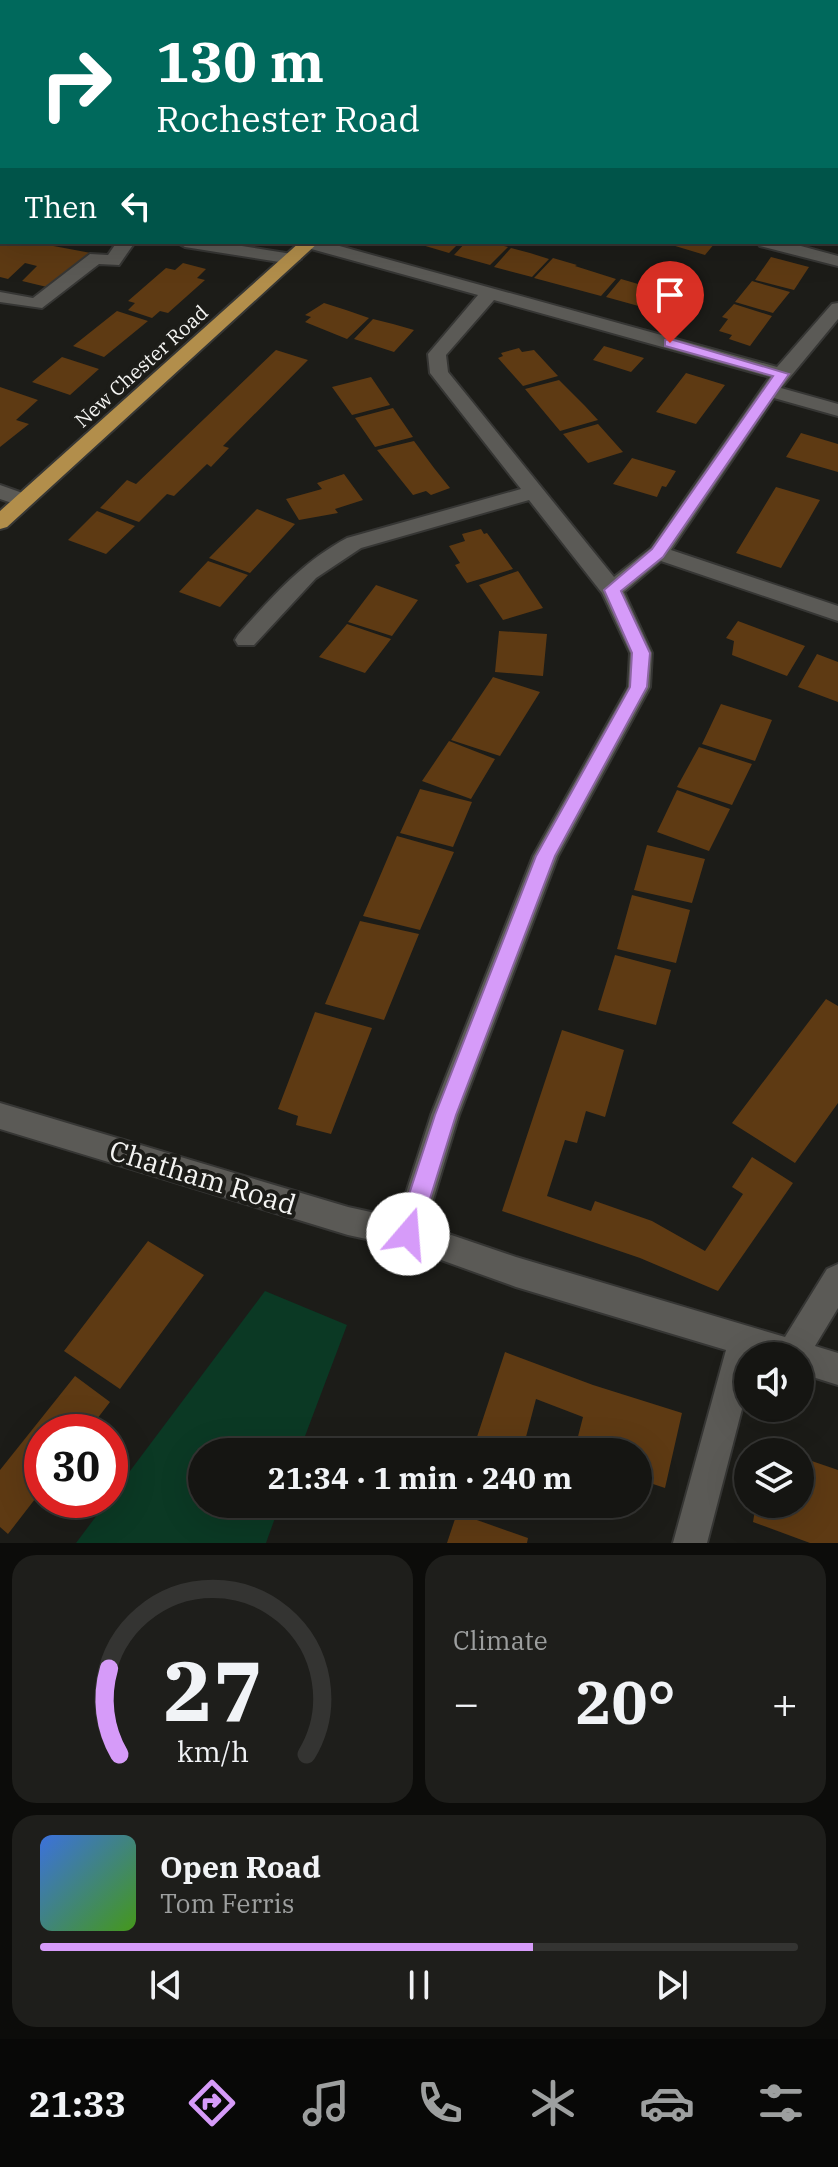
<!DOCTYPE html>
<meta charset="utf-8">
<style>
body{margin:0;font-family:"IBM Plex Serif",serif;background:#1e1e1b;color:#f1f3f6;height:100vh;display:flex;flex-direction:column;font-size:30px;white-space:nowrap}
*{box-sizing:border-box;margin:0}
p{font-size:26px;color:#9d9f9f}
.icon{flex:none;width:44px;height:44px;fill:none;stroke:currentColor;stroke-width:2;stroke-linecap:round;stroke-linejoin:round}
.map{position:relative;height:1543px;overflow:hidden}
.drawer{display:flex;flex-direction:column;gap:12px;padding:12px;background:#0c0c0a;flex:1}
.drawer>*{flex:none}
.banner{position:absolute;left:0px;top:0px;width:838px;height:244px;box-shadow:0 8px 32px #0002,0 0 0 2px #343432;background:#00695c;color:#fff;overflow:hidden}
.fabs{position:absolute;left:734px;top:1342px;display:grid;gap:16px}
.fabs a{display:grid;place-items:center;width:80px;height:80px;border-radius:50%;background:#151512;box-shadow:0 8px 32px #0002,0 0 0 2px #343432;font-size:40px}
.speed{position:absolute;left:24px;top:1414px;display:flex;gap:16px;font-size:40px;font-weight:700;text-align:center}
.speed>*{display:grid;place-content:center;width:104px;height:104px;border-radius:50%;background:#151512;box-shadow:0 8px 32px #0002,0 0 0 2px #343432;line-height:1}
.speed .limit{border:12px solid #d22;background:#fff;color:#111}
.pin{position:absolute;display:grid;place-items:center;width:68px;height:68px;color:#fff;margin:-82px -34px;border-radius:50% 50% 50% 0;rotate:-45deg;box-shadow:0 0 8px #0007}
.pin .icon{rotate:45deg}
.me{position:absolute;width:88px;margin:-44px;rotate:18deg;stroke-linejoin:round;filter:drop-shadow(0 0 6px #0008)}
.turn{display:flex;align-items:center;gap:28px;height:168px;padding:0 24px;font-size:36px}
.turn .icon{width:104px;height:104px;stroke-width:2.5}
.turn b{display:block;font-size:56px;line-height:68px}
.then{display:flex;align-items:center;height:76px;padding:0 24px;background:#0003;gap:16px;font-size:30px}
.big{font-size:60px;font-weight:800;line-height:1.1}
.drawer .card{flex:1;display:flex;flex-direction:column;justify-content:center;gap:12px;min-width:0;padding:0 28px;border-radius:24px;background:#1e1e1b}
.drawer .dial{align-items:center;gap:0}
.dial svg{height:208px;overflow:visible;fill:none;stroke:#343432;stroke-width:7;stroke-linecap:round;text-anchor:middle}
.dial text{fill:#f1f3f6;stroke:none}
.song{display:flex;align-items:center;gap:24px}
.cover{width:96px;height:96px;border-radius:12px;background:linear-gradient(135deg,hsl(220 70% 55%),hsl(100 70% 35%))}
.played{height:8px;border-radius:4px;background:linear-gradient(90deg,#d69bf9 65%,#343432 65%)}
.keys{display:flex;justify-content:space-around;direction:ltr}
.heat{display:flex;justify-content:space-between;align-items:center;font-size:44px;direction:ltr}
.drawer .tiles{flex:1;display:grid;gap:12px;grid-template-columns:1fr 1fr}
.card:last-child{grid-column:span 2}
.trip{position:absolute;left:188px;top:1438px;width:464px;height:80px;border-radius:40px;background:#151512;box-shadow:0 8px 32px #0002,0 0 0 2px #343432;font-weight:800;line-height:80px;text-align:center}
.tab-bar{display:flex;height:128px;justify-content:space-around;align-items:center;background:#080807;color:#9d9f9f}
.tab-bar .icon{width:56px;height:56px}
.tab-bar .active{color:#d69bf9}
.tab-bar b{font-size:36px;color:#f1f3f6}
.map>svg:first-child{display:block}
.green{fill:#0b3924}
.building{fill:#5e3a13}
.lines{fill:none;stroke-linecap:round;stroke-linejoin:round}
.minor-casing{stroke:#363634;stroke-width:4}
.major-casing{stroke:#363634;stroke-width:4}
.minor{fill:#5b5a56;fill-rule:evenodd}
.major{fill:#b28e4b;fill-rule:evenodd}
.route{fill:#d69bf9;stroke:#8b65a2;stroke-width:2}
.labels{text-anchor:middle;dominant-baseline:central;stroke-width:8;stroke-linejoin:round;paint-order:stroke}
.far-street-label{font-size:20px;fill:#f4f4f2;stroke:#1c1c18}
.near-street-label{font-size:28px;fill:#f4f4f2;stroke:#1c1c18}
</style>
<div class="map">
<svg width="838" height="1543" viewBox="0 0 838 1543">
<rect width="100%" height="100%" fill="#1c1c18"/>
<!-- green -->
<path class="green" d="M265,1291L347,1325L299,1452H202V1504H280L266,1543H76Z"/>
<!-- building -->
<path class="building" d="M0,242H32L91,253L51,288L22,281L37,266L25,263L8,279L0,277Z
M412,242H460L449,253Z
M466,242H488L508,247L490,265L454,255Z
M662,242H712L715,243L705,255Z
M511,248L530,253L549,259L532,277L494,267Z
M771,257L809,267L794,290L755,280Z
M553,258L577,265L575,266L616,279L601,296L534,278Z
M183,263L206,269L197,278L205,280L168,313L160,311L152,318L128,310L135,303L128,301L166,268L175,270Z
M621,279L645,286L685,297L671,315L606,297Z
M752,281L790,292L773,313L735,302Z
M324,303L346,310L369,318L347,339L305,322L311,317L305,315Z
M734,304L772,316L750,346L729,339L732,335L719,331L728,319L722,317Z
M117,311L148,321L104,357L73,346Z
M373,319L393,324L414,330L394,352L354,339Z
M604,346L644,358L631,372L593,360Z
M519,348L522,352L534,350L558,376L523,386L498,358L503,356L501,353Z
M276,350L308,360L223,446L229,448L211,467L207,464L174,496L167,494L139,522L100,508L127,480L136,484Z
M62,357L99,369L70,395L32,382Z
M686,373L725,385L696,424L656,412Z
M371,377L390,405L352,415L332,387Z
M559,380L585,406L598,420L560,431L525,389Z
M0,387L38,400L16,420L29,424L0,447Z
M393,408L413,437L375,447L355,418Z
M598,424L623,452L588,463L563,434Z
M801,433L838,444V472L786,457Z
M414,441L434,468L450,488L431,495L426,491L413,495L377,450Z
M632,458L676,471L666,487L662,486L657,497L613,484Z
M344,474L363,500L335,509L338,513L299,520L286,499L322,489L317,483Z
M776,487L820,500L781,568L736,553Z
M257,509L295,524L250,573L209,558Z
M97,511L135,526L106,554L68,540Z
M481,529L484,534L487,533L513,569L467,583L455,565L460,563L449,546L465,541L462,534Z
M208,561L248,575L220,607L179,592Z
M518,571L543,608L503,620L479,585Z
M376,585L418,600L392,636L348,622Z
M738,621L805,646L787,676L732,655L734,641L726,638Z
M347,624L391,639L365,673L319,657Z
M499,631L547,634L543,676L495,672Z
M817,654L838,662V702L798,687Z
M493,677L540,692L500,756L451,740Z
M721,704L772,720L755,761L702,744Z
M449,741L495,759L471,799L422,781Z
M699,747L752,764L732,805L677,787Z
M420,789L472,802L453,847L400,833Z
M677,790L730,809L709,851L657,832Z
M397,836L454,852L420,930L363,916Z
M647,845L705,859L692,903L634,890Z
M632,895L690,910L676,963L617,949Z
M360,921L419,934L384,1020L325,1004Z
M615,955L671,970L656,1025L598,1010Z
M826,999L838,1006V1103L795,1163L732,1123Z
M315,1012L372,1028L331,1134L296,1125L298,1116L278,1109Z
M562,1030L624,1050L605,1117L586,1111L577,1143L565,1140L547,1196L591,1211L595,1201L652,1221L705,1251L743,1194L732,1187L752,1157L793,1183L718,1291L640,1258L502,1211Z
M148,1241L204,1275L120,1389L64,1351Z
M505,1352L593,1385L682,1413L665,1488L638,1479V1452H574L583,1417L536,1399L522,1452H472Z
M75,1376L110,1402L87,1432H42V1490L8,1534L0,1527V1470Z
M800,1457L838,1470V1543H810L753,1522L756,1504H800Z
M474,1504H510L507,1515Z
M457,1513L528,1538L527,1543H447Z"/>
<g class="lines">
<!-- minor casing -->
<g class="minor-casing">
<path id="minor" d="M814,0H829L813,2Z
M0,37H2V50H0Z
M2,112V124L0,125V113Z
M838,127V139L836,140V128Z
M0,204L2,205V215L0,214Z
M117,242H135L119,265L99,264L42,308L0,302V292L33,298L90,254L108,255Z
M176,242H217L292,254L301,259L292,264L185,247Z
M302,242H325L777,367L832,304L838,303V319L781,388L838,404V416L774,398L671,550L838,606V621L661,561L624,592L652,653L650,687L558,856L459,1115L425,1226L516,1257L785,1337L827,1269L838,1264V1308L815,1346L838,1353V1385L800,1373V1356H748V1386L707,1543H673L726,1350L516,1287L408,1248L348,1235L0,1129V1103L348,1207L398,1218L431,1115L533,856L628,687L630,653L602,593L529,500L361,548L316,578L254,645H238L235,640L238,635C271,598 302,562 347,538L521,489L430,373L428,354L478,295L304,247ZM494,300L770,377L651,548L614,577L448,372L446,355Z
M757,242H786L838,256V266L760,246Z
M0,485L31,496L34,501L24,507L0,499Z"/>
</g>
<!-- major casing -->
<g class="major-casing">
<path id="major" d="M566,0H582L565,2Z
M300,242H319L7,527L0,529V511Z"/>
</g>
<!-- minor -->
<use href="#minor" class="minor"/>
<!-- major -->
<use href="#major" class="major"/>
</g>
<!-- route -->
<path class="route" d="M670,339L789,374L663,557L621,591L650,653L647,687L555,856L456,1115L419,1234L416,1242L408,1245L400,1242L396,1234L435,1115L536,856L630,687L632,653L604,590L652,549L773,376L665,346V340Z"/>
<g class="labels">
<!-- far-street labels -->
<g class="far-street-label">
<text transform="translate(141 366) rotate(-42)">New Chester Road</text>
</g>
<!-- near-street labels -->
<g class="near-street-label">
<text transform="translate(203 1177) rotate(17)">Chatham Road</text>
</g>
</g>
</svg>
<div class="fabs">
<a><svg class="icon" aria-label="sound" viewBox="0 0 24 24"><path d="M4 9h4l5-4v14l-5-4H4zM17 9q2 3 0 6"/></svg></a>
<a><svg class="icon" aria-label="layers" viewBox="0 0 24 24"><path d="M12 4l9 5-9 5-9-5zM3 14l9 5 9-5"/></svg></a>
</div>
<div class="speed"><div class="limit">30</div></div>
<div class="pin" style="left:670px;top:343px;background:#d93025"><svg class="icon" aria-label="arrive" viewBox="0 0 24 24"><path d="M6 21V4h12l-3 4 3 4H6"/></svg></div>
<svg class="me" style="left:408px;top:1234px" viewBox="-20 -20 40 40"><circle r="19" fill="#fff"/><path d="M0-13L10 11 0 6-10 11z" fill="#d69bf9"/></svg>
<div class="trip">21:34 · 1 min · 240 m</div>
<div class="banner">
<div class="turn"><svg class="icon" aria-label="right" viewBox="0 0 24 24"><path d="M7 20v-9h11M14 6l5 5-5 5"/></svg><div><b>130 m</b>Rochester Road</div></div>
<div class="then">Then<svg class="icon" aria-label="left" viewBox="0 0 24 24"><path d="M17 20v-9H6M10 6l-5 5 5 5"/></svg></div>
</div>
</div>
<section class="drawer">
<div class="tiles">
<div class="card dial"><svg viewBox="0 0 100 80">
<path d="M14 69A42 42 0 1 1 86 69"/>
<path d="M14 69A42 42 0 0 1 10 36" stroke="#d69bf9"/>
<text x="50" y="56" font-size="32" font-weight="700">27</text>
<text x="50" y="72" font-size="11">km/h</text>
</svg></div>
<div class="card"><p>Climate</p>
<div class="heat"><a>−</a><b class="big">20°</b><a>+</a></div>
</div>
<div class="card">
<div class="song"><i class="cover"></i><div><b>Open Road</b><p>Tom Ferris</p></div></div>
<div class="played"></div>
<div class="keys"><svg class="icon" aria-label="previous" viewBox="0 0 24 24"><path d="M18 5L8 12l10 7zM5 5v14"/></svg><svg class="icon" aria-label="pause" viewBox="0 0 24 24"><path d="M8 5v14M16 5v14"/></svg><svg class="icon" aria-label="next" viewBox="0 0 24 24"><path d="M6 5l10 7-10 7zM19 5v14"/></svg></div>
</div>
</div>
</section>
<nav class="tab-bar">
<b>21:33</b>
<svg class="icon active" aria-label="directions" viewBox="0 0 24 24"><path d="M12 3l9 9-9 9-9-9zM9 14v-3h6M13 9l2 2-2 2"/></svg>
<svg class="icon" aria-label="music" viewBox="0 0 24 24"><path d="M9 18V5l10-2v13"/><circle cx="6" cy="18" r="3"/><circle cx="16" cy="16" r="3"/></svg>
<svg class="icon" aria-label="phone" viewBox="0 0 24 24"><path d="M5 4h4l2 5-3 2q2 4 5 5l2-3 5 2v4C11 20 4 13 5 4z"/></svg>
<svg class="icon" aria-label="climate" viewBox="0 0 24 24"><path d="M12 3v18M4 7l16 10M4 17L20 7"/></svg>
<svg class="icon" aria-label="car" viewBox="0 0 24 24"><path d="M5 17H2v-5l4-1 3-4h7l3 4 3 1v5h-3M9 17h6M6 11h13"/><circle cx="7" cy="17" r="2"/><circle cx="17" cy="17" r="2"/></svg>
<svg class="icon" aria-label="filters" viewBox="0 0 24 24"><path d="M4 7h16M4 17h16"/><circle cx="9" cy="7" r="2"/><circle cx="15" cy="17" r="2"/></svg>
</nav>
